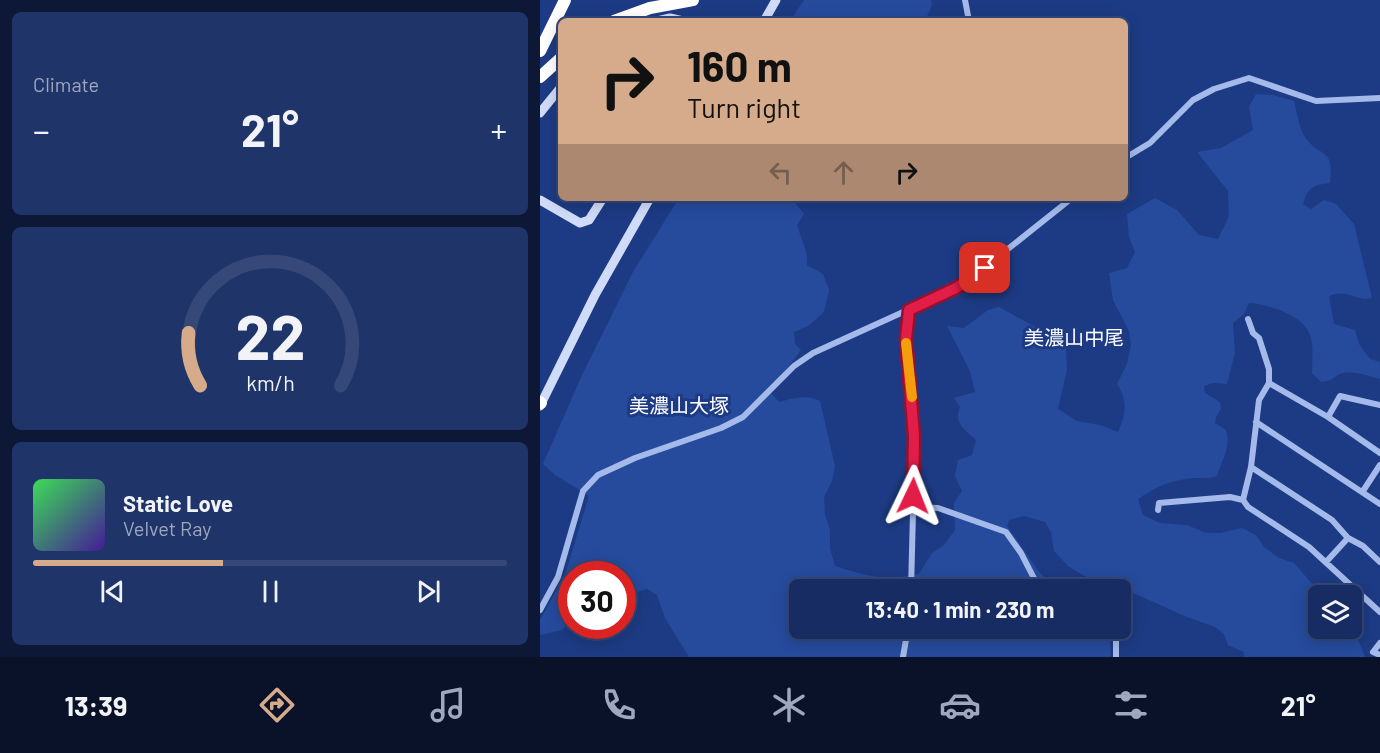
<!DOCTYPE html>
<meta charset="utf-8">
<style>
body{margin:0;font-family:Barlow,"Noto Sans JP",sans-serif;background:#1f3469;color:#f1f3f6;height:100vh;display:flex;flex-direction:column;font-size:22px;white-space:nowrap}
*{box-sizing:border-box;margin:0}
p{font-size:20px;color:#9ea7be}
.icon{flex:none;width:33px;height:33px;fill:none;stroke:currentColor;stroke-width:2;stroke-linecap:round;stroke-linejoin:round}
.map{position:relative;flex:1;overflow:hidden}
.details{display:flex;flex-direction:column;gap:12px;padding:12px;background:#0c1836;width:540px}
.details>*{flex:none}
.guide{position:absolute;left:18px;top:18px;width:570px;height:183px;border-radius:9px;box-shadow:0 3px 15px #0003,0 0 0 2px #354878;background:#d6ab8b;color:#111;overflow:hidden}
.buttons{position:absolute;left:768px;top:585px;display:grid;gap:12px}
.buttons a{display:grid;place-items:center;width:54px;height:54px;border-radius:9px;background:#162c63;box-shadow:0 3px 15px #0003,0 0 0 2px #354878;font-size:30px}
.speed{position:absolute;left:18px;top:561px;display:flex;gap:12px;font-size:30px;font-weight:700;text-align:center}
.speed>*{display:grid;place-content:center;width:78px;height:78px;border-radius:50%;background:#162c63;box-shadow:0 3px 15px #0003,0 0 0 2px #354878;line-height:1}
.speed .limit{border:9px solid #d22;background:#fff;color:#111}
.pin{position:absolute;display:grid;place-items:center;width:51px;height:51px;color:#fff;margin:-26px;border-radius:12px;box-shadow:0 3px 9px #0006}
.me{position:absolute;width:66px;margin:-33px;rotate:2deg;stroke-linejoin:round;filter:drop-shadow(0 0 4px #0008)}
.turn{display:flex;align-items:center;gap:21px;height:126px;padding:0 30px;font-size:27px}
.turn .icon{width:78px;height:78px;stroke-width:2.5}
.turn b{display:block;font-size:42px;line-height:51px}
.lanes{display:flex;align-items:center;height:57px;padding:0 30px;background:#0003;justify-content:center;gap:30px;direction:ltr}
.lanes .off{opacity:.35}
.big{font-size:45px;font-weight:700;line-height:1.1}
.details .card{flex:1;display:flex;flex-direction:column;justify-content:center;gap:9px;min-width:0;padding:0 21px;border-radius:9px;background:#1f3469}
.details .dial{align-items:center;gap:0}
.dial svg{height:156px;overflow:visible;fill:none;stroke:#354878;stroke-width:7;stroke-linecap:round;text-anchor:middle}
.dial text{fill:#f1f3f6;stroke:none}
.song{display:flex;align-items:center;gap:18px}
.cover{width:72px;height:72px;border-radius:9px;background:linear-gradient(135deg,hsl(130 70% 55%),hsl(260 70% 35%))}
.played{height:6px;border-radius:3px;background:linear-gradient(90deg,#d6ab8b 40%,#354878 40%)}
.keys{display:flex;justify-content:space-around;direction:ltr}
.heat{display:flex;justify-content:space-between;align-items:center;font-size:33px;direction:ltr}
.trip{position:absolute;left:249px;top:579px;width:342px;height:60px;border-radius:9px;background:#162c63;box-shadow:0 3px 15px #0003,0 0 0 2px #354878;font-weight:700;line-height:60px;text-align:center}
.menu{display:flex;height:96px;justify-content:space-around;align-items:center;background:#091228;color:#9ea7be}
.menu .icon{width:42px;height:42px}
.menu .active{color:#d6ab8b}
.menu b{font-size:27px;color:#f1f3f6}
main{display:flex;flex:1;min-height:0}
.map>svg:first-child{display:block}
.green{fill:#264b9d}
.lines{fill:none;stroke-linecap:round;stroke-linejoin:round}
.street{stroke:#a4baea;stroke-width:6}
.secondary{stroke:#d0dbf8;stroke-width:9}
.highway{stroke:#fff;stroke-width:12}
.route-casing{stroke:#92132f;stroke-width:15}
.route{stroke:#e11d48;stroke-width:10}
.slow{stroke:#f59e0b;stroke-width:10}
.labels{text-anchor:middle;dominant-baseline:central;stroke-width:6;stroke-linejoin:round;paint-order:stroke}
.neighbourhood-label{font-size:20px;fill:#fff;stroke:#1d3b84}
</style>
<main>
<section class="details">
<div class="card"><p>Climate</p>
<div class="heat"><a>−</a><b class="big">21°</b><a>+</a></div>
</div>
<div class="card dial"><svg viewBox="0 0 100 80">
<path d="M14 69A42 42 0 1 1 86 69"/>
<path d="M14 69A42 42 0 0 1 8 42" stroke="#d6ab8b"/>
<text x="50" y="56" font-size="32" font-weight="700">22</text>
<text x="50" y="72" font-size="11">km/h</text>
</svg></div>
<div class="card">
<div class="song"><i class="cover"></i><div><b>Static Love</b><p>Velvet Ray</p></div></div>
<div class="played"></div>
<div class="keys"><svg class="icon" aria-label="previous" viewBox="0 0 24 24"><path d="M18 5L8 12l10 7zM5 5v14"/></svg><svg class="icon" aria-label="pause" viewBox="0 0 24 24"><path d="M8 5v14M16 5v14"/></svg><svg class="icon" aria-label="next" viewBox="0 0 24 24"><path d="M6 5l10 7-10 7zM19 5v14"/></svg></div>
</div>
</section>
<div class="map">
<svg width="840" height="657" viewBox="0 0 840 657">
<rect width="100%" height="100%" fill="#1d3b84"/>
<!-- green -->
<path class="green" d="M264,0H391L392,5L385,21H250Z
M716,94L733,95L754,101C757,112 759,128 765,137C781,160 794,145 790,183C773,185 768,187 763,204L771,209L784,200L796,204L814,224L832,298C818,302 809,289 791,295L789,297L794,324L815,330L819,344L830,359L840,362V379C829,376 816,371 804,373C794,374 796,381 781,382L772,373C772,362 774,346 770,335C763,315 728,304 709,303L704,314L693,323L695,353L687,384L673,383L664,386L665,393L680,402L681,409L676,417L675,423L686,430C691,449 682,459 677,476C669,479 661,478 653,478C632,480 615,487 598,499L603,515L620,523L647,525L666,533H680L702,528L716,535L724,547L739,558L754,563L782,595L778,596V628L809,629L817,637L825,657H704V652L688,645L684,634L675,627L647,617L573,584L550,579L529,567L514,551L511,532L505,522L484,516L469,520L467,526L499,572L516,589L260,590V628L565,629L569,631L571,657H149L125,618L117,595L107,589L83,596L82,574H32L31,620L22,630L0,635V620L25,575L49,496L15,475L3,464L42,375L93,272L139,198H251L264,214L257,225C261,239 268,251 267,265L283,274L289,290L284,312L268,326L254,332L255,344L261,350L241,377L227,388L239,402C254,398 266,394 280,401L295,466L292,481L284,497L285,515L290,530V549L295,566C328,577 346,581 379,574L392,553L404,545L415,530L414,503L422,491L415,476L418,460L432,455L436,440C425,430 413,423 420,407L414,398L435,392L430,371L407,326L424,328L448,310L459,307L510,335L526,349L527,370L518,409L537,421L560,425L578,432C586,414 588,401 577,384L587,364L591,345L589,331L573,300L569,273L587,268L595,252L589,237L587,214L615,198L637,210L659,235L678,239L689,216L688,191L657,152L681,148L713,130L709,107Z"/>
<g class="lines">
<!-- street -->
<path class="street" d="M425,0L429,21
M585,158L610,143L653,100L674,89L709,78L776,101L840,98
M369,310L366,340L371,384L374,473L371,590
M729,383L788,417L840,453
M788,417L800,396L840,405
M716,422L840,504
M711,467L792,520L808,538L823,546L840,562
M823,491L840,465
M703,500L708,507L769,547L840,612
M374,507L398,508L466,532L481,553L500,590
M618,510L619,503L690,497L703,500L711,467L719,400L729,383V369L719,338L713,333L708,319
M786,562L808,538
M0,610L18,577L43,491L58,475L95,458L181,428L203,417L254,366L273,353L416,288L434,276L532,198
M840,643L833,652L840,655
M363,657L368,628
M576,657V628"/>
<!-- secondary -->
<path class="secondary" d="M117,21L130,18L143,21
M224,21L236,0
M0,113L21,87
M0,200L40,223L49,220L63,198
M0,406L55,295L110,198"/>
<!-- highway -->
<path class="highway" d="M74,21L110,8L153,0
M0,51L25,0
M0,77L21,58
M0,402L1,403"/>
</g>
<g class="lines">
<!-- route casing -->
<g class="route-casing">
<path id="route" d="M373,496L374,436L366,339L369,310L416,288L445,268"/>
</g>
<!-- route -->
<use href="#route" class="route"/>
<!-- slow -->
<path class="slow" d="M366,343L372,397"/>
</g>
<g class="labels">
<!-- neighbourhood labels -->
<g class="neighbourhood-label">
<text x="534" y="337">美濃山中尾</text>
<text x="139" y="405">美濃山大塚</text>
</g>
</g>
</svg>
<div class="buttons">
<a><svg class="icon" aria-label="layers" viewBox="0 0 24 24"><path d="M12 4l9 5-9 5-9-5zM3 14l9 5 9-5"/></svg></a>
</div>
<div class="speed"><div class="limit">30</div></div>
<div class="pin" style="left:445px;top:268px;background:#d93025"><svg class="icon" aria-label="arrive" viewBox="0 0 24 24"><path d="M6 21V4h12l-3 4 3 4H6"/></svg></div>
<svg class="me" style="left:373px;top:496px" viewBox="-20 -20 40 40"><path d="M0-17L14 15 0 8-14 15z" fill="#e11d48" stroke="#fff" stroke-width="4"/></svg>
<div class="trip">13:40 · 1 min · 230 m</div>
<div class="guide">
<div class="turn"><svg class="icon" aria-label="right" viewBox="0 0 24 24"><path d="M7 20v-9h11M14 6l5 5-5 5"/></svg><div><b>160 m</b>Turn right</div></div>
<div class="lanes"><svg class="icon off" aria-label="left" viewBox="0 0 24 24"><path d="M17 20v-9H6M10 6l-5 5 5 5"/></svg><svg class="icon off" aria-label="ahead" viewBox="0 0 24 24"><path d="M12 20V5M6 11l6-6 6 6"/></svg><svg class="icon" aria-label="right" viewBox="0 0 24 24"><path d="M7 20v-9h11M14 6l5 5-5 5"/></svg></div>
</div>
</div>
</main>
<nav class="menu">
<b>13:39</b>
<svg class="icon active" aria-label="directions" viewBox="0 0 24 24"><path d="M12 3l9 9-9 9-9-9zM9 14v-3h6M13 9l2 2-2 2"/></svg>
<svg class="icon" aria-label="music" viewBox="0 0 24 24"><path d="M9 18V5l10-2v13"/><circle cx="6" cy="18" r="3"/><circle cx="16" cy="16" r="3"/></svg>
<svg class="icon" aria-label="phone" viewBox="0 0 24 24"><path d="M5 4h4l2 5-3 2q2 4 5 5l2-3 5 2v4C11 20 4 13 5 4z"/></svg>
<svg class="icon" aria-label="climate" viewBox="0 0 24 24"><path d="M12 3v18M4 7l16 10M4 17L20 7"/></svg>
<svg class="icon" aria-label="car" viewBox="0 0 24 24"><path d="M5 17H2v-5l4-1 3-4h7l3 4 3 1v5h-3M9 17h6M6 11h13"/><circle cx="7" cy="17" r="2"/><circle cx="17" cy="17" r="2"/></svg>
<svg class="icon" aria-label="filters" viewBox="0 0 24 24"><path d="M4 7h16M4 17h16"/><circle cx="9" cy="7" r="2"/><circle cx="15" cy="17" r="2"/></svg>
<b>21°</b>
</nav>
